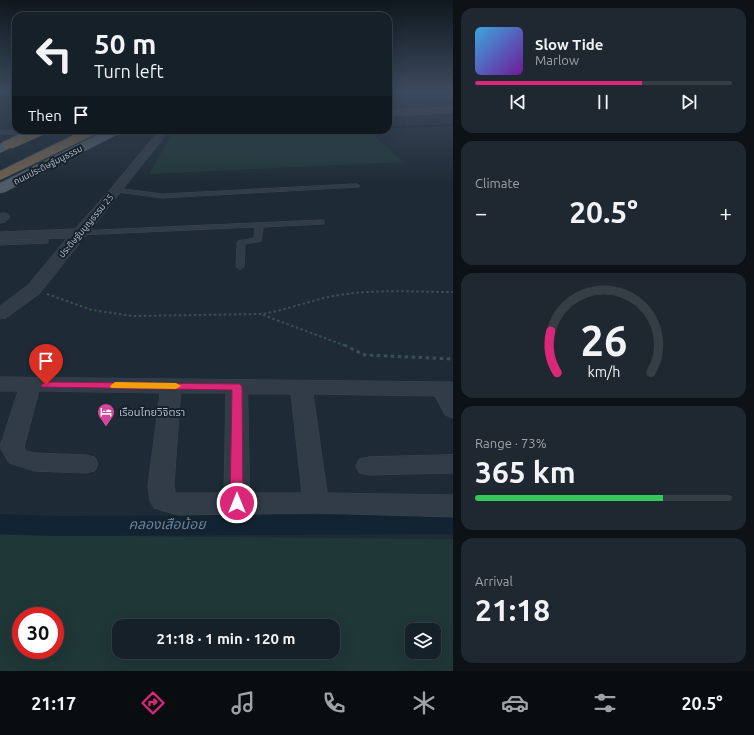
<!DOCTYPE html>
<meta charset="utf-8">
<style>
body{margin:0;font-family:Ubuntu,"Noto Sans Thai",sans-serif;background:#1f2830;color:#f1f3f6;height:100vh;display:flex;flex-direction:column;font-size:15px;white-space:nowrap}
*{box-sizing:border-box;margin:0}
p{font-size:13px;color:#9ea3a8}
.icon{flex:none;width:22px;height:22px;fill:none;stroke:currentColor;stroke-width:2;stroke-linecap:round;stroke-linejoin:round}
.map{position:relative;flex:1;overflow:hidden}
.sheet{display:flex;flex-direction:column;gap:8px;padding:8px;background:#0c1216;width:301px}
.sheet>*{flex:none}
.top-card{position:absolute;left:12px;top:12px;width:380px;height:122px;border-radius:12px;box-shadow:0 4px 16px #0002,0 0 0 1px #353e45;background:#162028;color:#f1f3f6;overflow:hidden}
.controls{position:absolute;left:405px;top:623px;display:grid;gap:8px}
.controls a{display:grid;place-items:center;width:36px;height:36px;border-radius:8px;background:#162028;box-shadow:0 4px 16px #0002,0 0 0 1px #353e45;font-size:20px}
.speed{position:absolute;left:12px;top:607px;display:flex;gap:8px;font-size:20px;font-weight:700;text-align:center}
.speed>*{display:grid;place-content:center;width:52px;height:52px;border-radius:50%;background:#162028;box-shadow:0 4px 16px #0002,0 0 0 1px #353e45;line-height:1}
.speed .limit{border:6px solid #d22;background:#fff;color:#111}
.pin{position:absolute;display:grid;place-items:center;width:34px;height:34px;color:#fff;margin:-41px -17px;border-radius:50% 50% 50% 0;rotate:-45deg;box-shadow:0 0 4px #0007}
.pin .icon{rotate:45deg}
.me{position:absolute;width:44px;margin:-22px;rotate:0deg;stroke-linejoin:round;filter:drop-shadow(0 0 3px #0008)}
.turn{display:flex;align-items:center;gap:14px;height:84px;padding:0 16px;font-size:18px}
.turn .icon{width:52px;height:52px;stroke-width:2.5}
.turn b{display:block;font-size:28px;line-height:34px}
.then{display:flex;align-items:center;height:38px;padding:0 16px;background:#0003;gap:8px;font-size:15px}
.big{font-size:30px;font-weight:600;line-height:1.1}
.sheet .card{flex:1;display:flex;flex-direction:column;justify-content:center;gap:6px;min-width:0;padding:0 14px;border-radius:12px;background:#1f2830}
.sheet .dial{align-items:center;gap:0}
.dial svg{height:104px;overflow:visible;fill:none;stroke:#353e45;stroke-width:7;stroke-linecap:round;text-anchor:middle}
.dial text{fill:#f1f3f6;stroke:none}
.song{display:flex;align-items:center;gap:12px}
.cover{width:48px;height:48px;border-radius:6px;background:linear-gradient(135deg,hsl(200 70% 55%),hsl(280 70% 35%))}
.played{height:4px;border-radius:2px;background:linear-gradient(90deg,#db2777 65%,#353e45 65%)}
.keys{display:flex;justify-content:space-around;direction:ltr}
.heat{display:flex;justify-content:space-between;align-items:center;font-size:22px;direction:ltr}
.charge{height:6px;border-radius:3px;background:linear-gradient(90deg,#34c759 73%,#353e45 0)}
.trip{position:absolute;left:112px;top:619px;width:228px;height:40px;border-radius:12px;background:#162028;box-shadow:0 4px 16px #0002,0 0 0 1px #353e45;font-weight:600;line-height:40px;text-align:center}
.menu{display:flex;height:64px;justify-content:space-around;align-items:center;background:#090d10;color:#9ea3a8}
.menu .icon{width:28px;height:28px}
.menu .current{color:#db2777}
.menu b{font-size:18px;color:#f1f3f6}
main{display:flex;flex:1;min-height:0}
.map>svg:first-child{display:block}
.green{fill:#203737;fill-rule:evenodd}
.lines{fill:none;stroke-linecap:round;stroke-linejoin:round}
.stream{fill:#122333;fill-rule:evenodd}
.canal{fill:#122333;fill-rule:evenodd}
.service-casing{stroke:#3b4550;stroke-width:1}
.minor-casing{stroke:#3b4550;stroke-width:1}
.primary-casing{stroke:#3b4550;stroke-width:1}
.motorway-casing{stroke:#3c4751;stroke-width:1}
.path-far2{stroke:#38504f;stroke-width:1.5;stroke-dasharray:1.5 1.5;stroke-linecap:butt}
.path-far1{stroke:#38504f;stroke-width:2;stroke-dasharray:2.5 2.5;stroke-linecap:butt}
.path{stroke:#38504f;stroke-width:3;stroke-dasharray:3.5 3.5;stroke-linecap:butt}
.service{fill:#313c47;fill-rule:evenodd}
.minor{fill:#313c47;fill-rule:evenodd}
.primary{fill:#4f5b67;fill-rule:evenodd}
.motorway{fill:#6d5e4e;fill-rule:evenodd}
.route{fill:#db2777;stroke:#8e194d}
.slow{fill:#f59e0b}
.labels{text-anchor:middle;dominant-baseline:central;stroke-width:4;stroke-linejoin:round;paint-order:stroke}
.far-street-label{font-size:9px;fill:#abb7c4;stroke:#17212b}
.poi-label{font-size:11px;fill:#abb7c4;stroke:#17212b;text-anchor:start}
.near-water-label{font-size:14px;font-style:italic;fill:#6285a5;stroke:#17212b}
</style>
<main>
<div class="map">
<svg width="453" height="671" viewBox="0 0 453 671">
<rect width="100%" height="100%" fill="#1e2b36"/>
<!-- green -->
<path class="green" d="M289,130H368L403,162L149,174L171,135Z
M0,535L453,539V671H0ZM21,616H55V650H21ZM119,626H333V652H119ZM412,630H434V652H412Z"/>
<g class="lines">
<!-- stream -->
<path class="stream" d="M453,124V126L393,128L392,127L393,126Z"/>
<!-- canal -->
<path class="canal" d="M8,91H16V93L0,101V96Z
M0,514L58,516L453,514V534L58,536L0,534Z"/>
<!-- service casing -->
<g class="service-casing">
<path id="service" d="M0,130L29,131L32,133L29,135L0,134Z
M357,184L360,186L359,187L162,198L117,192L114,190L117,188L162,194Z
M321,220H324V224L263,227L261,241L245,244L244,267L240,270L236,267L237,243L238,241L254,238L255,227L79,235L75,233L79,231Z
M45,239H48V243L0,245V241Z"/>
</g>
<!-- minor casing -->
<g class="minor-casing">
<path id="minor" d="M453,107V113L388,116V110Z
M160,130H170L40,293L6,318L0,319V306L28,285L67,238L0,240V232L75,229L107,193Z
M3,213L8,214L10,217L5,222L0,223V214Z
M0,377L453,382V418L445,415L435,396L313,394L327,493L453,495V517L316,513L178,515L154,508L150,501L148,486L160,393L39,391L24,447L26,451L34,453L86,455L95,457L98,464L95,471L86,473L34,471L9,463L0,447L18,391H0ZM181,393H226L224,493H175L174,486ZM248,394H291L302,493H250Z
M453,455V473L368,475L359,473L356,466L359,459L368,457Z"/>
</g>
<!-- primary casing -->
<g class="primary-casing">
<path id="primary" d="M26,130H41L39,133L0,153V144Z
M107,130H122L120,133L5,192L0,193V183Z"/>
</g>
<!-- motorway casing -->
<g class="motorway-casing">
<path id="motorway" d="M33,130H49L47,133L13,148H3L2,145L3,142Z
M84,130H100L98,133L0,180V171Z"/>
</g>
<!-- path-far2 -->
<path class="path-far2" d="M128,133L134,130"/>
<!-- path-far1 -->
<path class="path-far1" d="M47,294L92,310L133,316L262,314C288,310 313,299 339,295C377,289 415,292 453,292
M263,315L346,346"/>
<!-- path -->
<path class="path" d="M344,345L365,355L453,359"/>
<!-- service -->
<use href="#service" class="service"/>
<!-- minor -->
<use href="#minor" class="minor"/>
<!-- primary -->
<use href="#primary" class="primary"/>
<!-- motorway -->
<use href="#motorway" class="motorway"/>
</g>
<!-- sky -->
<linearGradient id="sky" x2="0" y2="1"><stop stop-color="#10181e"/><stop offset="0.49" stop-color="#3b4a5d"/><stop offset="1" stop-color="#3b4a5d" stop-opacity="0"/></linearGradient>
<rect width="453" height="185" fill="url(#sky)"/>
<!-- route -->
<path class="route" d="M46,382L240,384L242,387L243,503L241,506L237,508L232,506L230,503L232,390L42,387L41,385Z"/>
<!-- slow -->
<path class="slow" d="M115,382L176,383L181,386L176,389L111,388L110,386Z"/>
<!-- icons -->
<defs>
<g id="hotel-pin" transform="scale(0.9)"><path d="M0 17L-7.5 6A9.5 9.5 0 1 1 7.5 6Z" fill="#d1479c" stroke="#17212b"/><path d="M-6-4.5h1.5V1H6V5H4.5V3h-9V5H-6ZM-4 0a1.8 1.8 0 1 1 3.6 0ZM.5 0V-2.5h3Q6-2.5 6 0Z" fill="#fff"/></g>
</defs>
<g fill-rule="evenodd">
<use href="#hotel-pin" x="106" y="412"/>
</g>
<g class="labels">
<!-- far-street labels -->
<g class="far-street-label">
<text transform="translate(48 165) rotate(-27)">ถนนประดิษฐ์มนูธรรม</text>
<text transform="translate(86 226) rotate(-50)">ประดิษฐ์มนูญธรรม 25</text>
</g>
<!-- poi labels -->
<g class="poi-label">
<text x="119" y="412">เรือนไทยวิจิตรา</text>
</g>
<!-- near-water labels -->
<g class="near-water-label">
<text x="167" y="524">คลองเสือน้อย</text>
</g>
</g>
</svg>
<div class="controls">
<a><svg class="icon" aria-label="layers" viewBox="0 0 24 24"><path d="M12 4l9 5-9 5-9-5zM3 14l9 5 9-5"/></svg></a>
</div>
<div class="speed"><div class="limit">30</div></div>
<div class="pin" style="left:46px;top:385px;background:#d93025"><svg class="icon" aria-label="arrive" viewBox="0 0 24 24"><path d="M6 21V4h12l-3 4 3 4H6"/></svg></div>
<svg class="me" style="left:237px;top:503px" viewBox="-20 -20 40 40"><circle r="17" fill="#db2777" stroke="#fff" stroke-width="3"/><path d="M0-11L8 9 0 5-8 9z" fill="#fff"/></svg>
<div class="trip">21:18 · 1 min · 120 m</div>
<div class="top-card">
<div class="turn"><svg class="icon" aria-label="left" viewBox="0 0 24 24"><path d="M17 20v-9H6M10 6l-5 5 5 5"/></svg><div><b>50 m</b>Turn left</div></div>
<div class="then">Then<svg class="icon" aria-label="arrive" viewBox="0 0 24 24"><path d="M6 21V4h12l-3 4 3 4H6"/></svg></div>
</div>
</div>
<section class="sheet">
<div class="card">
<div class="song"><i class="cover"></i><div><b>Slow Tide</b><p>Marlow</p></div></div>
<div class="played"></div>
<div class="keys"><svg class="icon" aria-label="previous" viewBox="0 0 24 24"><path d="M18 5L8 12l10 7zM5 5v14"/></svg><svg class="icon" aria-label="pause" viewBox="0 0 24 24"><path d="M8 5v14M16 5v14"/></svg><svg class="icon" aria-label="next" viewBox="0 0 24 24"><path d="M6 5l10 7-10 7zM19 5v14"/></svg></div>
</div>
<div class="card"><p>Climate</p>
<div class="heat"><a>−</a><b class="big">20.5°</b><a>+</a></div>
</div>
<div class="card dial"><svg viewBox="0 0 100 80">
<path d="M14 69A42 42 0 1 1 86 69"/>
<path d="M14 69A42 42 0 0 1 9 37" stroke="#db2777"/>
<text x="50" y="56" font-size="32" font-weight="700">26</text>
<text x="50" y="72" font-size="11">km/h</text>
</svg></div>
<div class="card"><p>Range · 73%</p><b class="big">365 km</b><div class="charge"></div></div>
<div class="card"><p>Arrival</p><b class="big">21:18</b></div>
</section>
</main>
<nav class="menu">
<b>21:17</b>
<svg class="icon current" aria-label="directions" viewBox="0 0 24 24"><path d="M12 3l9 9-9 9-9-9zM9 14v-3h6M13 9l2 2-2 2"/></svg>
<svg class="icon" aria-label="music" viewBox="0 0 24 24"><path d="M9 18V5l10-2v13"/><circle cx="6" cy="18" r="3"/><circle cx="16" cy="16" r="3"/></svg>
<svg class="icon" aria-label="phone" viewBox="0 0 24 24"><path d="M5 4h4l2 5-3 2q2 4 5 5l2-3 5 2v4C11 20 4 13 5 4z"/></svg>
<svg class="icon" aria-label="climate" viewBox="0 0 24 24"><path d="M12 3v18M4 7l16 10M4 17L20 7"/></svg>
<svg class="icon" aria-label="car" viewBox="0 0 24 24"><path d="M5 17H2v-5l4-1 3-4h7l3 4 3 1v5h-3M9 17h6M6 11h13"/><circle cx="7" cy="17" r="2"/><circle cx="17" cy="17" r="2"/></svg>
<svg class="icon" aria-label="filters" viewBox="0 0 24 24"><path d="M4 7h16M4 17h16"/><circle cx="9" cy="7" r="2"/><circle cx="15" cy="17" r="2"/></svg>
<b>20.5°</b>
</nav>
